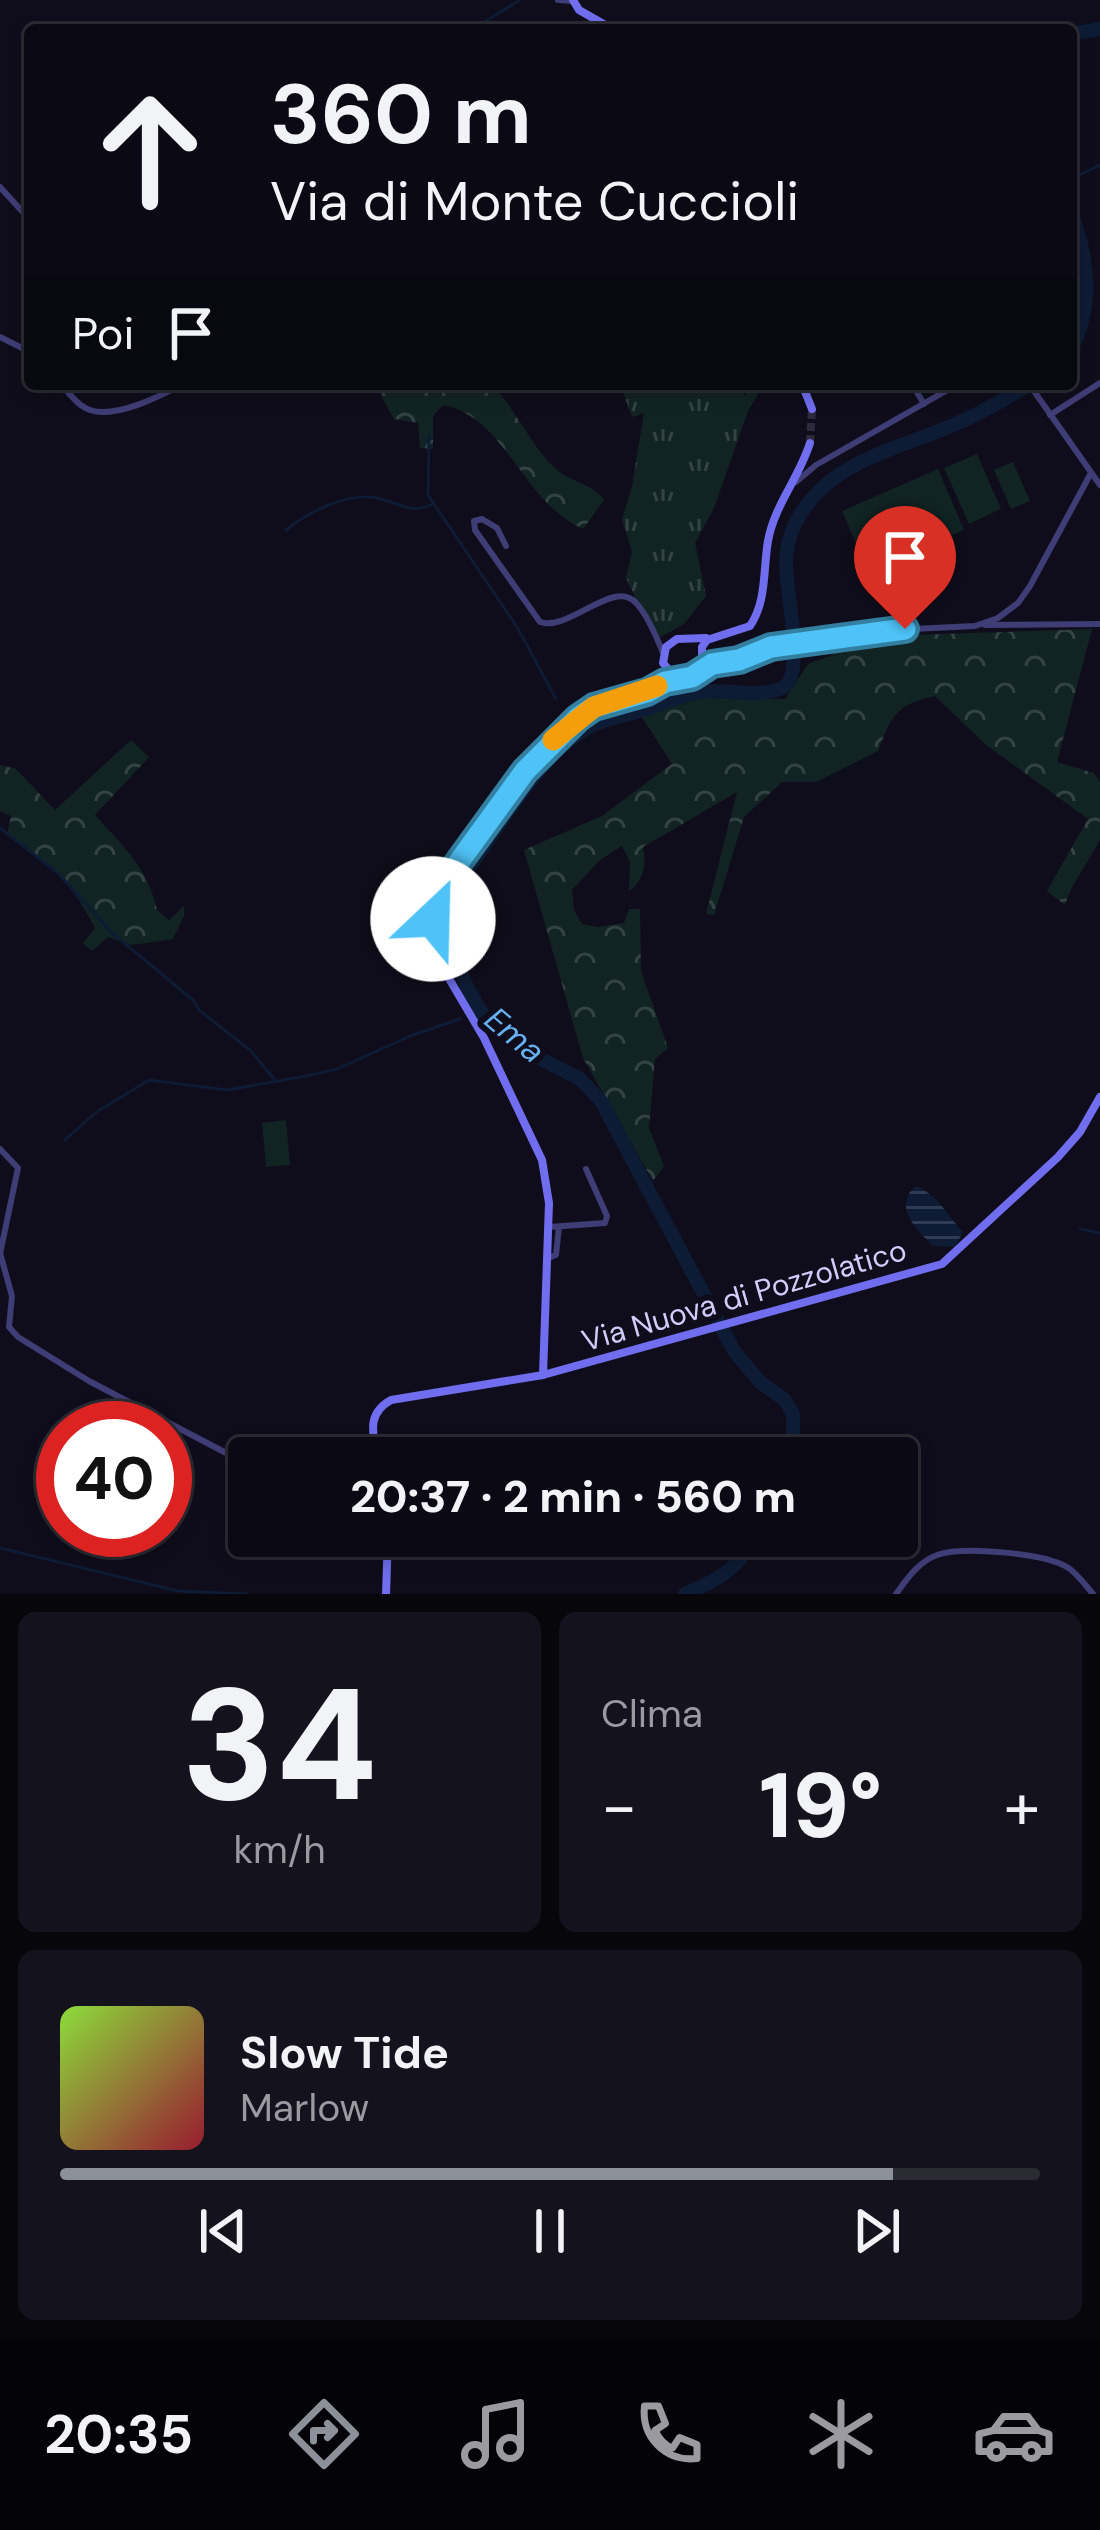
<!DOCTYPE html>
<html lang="it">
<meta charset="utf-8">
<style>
body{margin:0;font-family:"DM Sans",sans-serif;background:#14131d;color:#f1f3f6;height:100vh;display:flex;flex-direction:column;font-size:45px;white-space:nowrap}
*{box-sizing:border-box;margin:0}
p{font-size:39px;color:#9a9aa0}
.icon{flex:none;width:66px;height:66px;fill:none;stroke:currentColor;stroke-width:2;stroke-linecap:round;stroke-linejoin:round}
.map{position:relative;height:1594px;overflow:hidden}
.drawer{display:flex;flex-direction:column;gap:18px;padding:18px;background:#06060b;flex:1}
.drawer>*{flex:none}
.banner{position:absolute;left:24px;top:24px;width:1053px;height:366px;border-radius:12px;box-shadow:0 6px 18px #0003,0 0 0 3px #2b2b34;background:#0b0a14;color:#f1f3f6;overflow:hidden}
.speed{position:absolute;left:36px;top:1401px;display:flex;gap:24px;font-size:60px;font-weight:700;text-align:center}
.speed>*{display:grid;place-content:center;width:156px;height:156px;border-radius:50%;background:#0b0a14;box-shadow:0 6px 18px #0003,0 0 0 3px #2b2b34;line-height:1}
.speed .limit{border:18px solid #d22;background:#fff;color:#111}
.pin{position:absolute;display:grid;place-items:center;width:102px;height:102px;color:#fff;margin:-123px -51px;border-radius:50% 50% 50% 0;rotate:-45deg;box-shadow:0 0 12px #0007}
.pin .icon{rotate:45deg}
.me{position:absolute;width:132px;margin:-66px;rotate:24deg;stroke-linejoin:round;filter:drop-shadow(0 0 9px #0008)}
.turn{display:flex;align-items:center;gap:42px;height:252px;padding:0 48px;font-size:54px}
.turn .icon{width:156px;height:156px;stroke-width:2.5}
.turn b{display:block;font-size:84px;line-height:102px}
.then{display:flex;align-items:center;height:114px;padding:0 48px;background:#0003;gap:24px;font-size:45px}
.big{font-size:90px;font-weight:800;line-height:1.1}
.drawer .card{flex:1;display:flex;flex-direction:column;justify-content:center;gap:18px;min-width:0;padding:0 42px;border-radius:18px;background:#14131d}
.drawer .dial{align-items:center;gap:0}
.dial b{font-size:156px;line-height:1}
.song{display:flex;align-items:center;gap:36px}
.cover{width:144px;height:144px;border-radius:18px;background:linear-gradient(135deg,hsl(90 70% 55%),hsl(350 70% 35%))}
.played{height:12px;border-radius:6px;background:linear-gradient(90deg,#8c9099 85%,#2b2b34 85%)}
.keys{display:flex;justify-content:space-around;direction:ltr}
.heat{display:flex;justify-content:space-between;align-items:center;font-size:66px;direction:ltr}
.drawer .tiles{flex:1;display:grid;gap:18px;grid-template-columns:1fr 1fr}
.card:last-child{grid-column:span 2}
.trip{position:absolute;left:228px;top:1437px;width:690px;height:120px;border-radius:12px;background:#0b0a14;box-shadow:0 6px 18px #0003,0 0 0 3px #2b2b34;font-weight:800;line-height:120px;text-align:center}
.tab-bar{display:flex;height:192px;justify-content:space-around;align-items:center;background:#040408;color:#9a9aa0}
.tab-bar .icon{width:84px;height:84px}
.tab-bar .current{color:#8c9099}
.tab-bar b{font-size:54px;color:#f1f3f6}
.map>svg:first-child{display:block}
.grass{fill:url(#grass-tufts)}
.forest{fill:url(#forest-crowns)}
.pitch{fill:#112423}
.water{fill:url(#water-rules)}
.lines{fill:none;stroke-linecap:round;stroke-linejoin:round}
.stream{stroke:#0d1b34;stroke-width:3}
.river{stroke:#0d1b34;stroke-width:14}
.secondary-tunnel{stroke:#2c2a3c;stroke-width:8;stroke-dasharray:8 4;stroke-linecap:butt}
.street{stroke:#3f3d75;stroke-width:6}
.secondary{stroke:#706eef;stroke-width:8}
.route-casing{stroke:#337fa1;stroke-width:30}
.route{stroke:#4fc3f7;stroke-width:21}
.slow{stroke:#f59e0b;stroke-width:21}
.labels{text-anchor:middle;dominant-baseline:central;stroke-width:12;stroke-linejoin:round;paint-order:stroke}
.street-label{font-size:30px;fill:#d1ccfa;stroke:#0f0d1b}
.water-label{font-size:33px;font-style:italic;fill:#65b0ef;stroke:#0f0d1b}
</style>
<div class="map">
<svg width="1100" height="1594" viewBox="0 0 1100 1594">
<defs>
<pattern id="grass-tufts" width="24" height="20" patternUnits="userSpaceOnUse" patternTransform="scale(3)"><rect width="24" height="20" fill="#112423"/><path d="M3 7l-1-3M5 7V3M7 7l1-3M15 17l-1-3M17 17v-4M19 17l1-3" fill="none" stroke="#334344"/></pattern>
<pattern id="forest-crowns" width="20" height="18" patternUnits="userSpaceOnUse" patternTransform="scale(3)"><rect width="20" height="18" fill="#112423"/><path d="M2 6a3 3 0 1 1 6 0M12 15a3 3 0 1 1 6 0" fill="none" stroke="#334344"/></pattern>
<pattern id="water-rules" width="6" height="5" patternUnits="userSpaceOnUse" patternTransform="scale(3)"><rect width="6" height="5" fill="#0d1b34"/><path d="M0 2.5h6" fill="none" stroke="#2f3b52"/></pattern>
</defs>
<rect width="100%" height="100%" fill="#0f0d1b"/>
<!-- grass -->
<path class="grass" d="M620,384H736L745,396L753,384H764L748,411L714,508L695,543L706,596L684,624L659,638L651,632L626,578L632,552L622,519L632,487L644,413L632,417Z"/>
<!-- forest -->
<path class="forest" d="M359,384H491C516,409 532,448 556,469C571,483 591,482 604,500L583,529C521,501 506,417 443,405L433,416V449L420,448L418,423L394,419L379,392Z
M1092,629L1057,762L1094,773L1100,782V840L1071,889L1065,905L1047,891L1088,819L985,744L935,696C895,705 892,715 878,751L816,782H782L744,817L714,915L706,914L737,792L643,847C646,863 645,880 629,891L630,862L622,846L600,860L572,890L574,910L582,924L597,927L624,923L629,909H640L641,971L668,1048L655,1059L649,1128L664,1166L653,1181L583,1058L524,850L602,816L672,764L642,717L692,698L785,699L808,664L832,655L852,637Z
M131,740L149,757L95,815C123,846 148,868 157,910L169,920L184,906V916L173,939L132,945L108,937L92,951L83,943L95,928C72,882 49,863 7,835L11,816L0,811V765L16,769L55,810Z"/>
<!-- pitch -->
<path class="pitch" d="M977,454L1001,509L969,524L944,468Z
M1013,462L1030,501L1011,509L994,470Z
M938,469L964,530L868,572L842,511Z
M286,1120L290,1165L266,1167L262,1123Z"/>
<!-- water -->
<path class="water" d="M916,1186C938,1195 947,1215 963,1232L955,1247L933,1246C916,1229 892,1206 916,1186Z"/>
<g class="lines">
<!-- stream -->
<path class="stream" d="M471,30L520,0
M1071,179L1100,165
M429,436L428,495L517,627L556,699
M286,530C308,512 348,492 377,498C401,503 409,515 433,504
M574,728L578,735
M0,828L59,874L112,933L193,1000L200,1011L250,1050L275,1080
M65,1140L95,1113L149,1080L227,1090L306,1076L337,1069L410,1036L460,1019
M1080,1229L1100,1233
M724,1333L730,1331
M0,1548L178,1591L247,1594"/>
<!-- river -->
<path class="river" d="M1071,34L1100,29
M1071,212C1089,261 1094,304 1071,350
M786,1458L793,1443V1414L785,1400L760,1382L734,1351L601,1101L580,1079L535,1056L486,1020L467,987L445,930L446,909L453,890C492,840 533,760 587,728C603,719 621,717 639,711C659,706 679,695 700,692C725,688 758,699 782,688C807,677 785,587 786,564C786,546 792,527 802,512C833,462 898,448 949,427C977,415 1004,400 1030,384
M685,1594C712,1583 745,1566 752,1536"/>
<!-- secondary-tunnel -->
<path class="secondary-tunnel" d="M810,443L812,409"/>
<!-- street -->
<path class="street" d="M558,0L573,1
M0,187L30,220
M0,337L30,352
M61,384C69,393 78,406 90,410C116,419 160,396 183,384
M912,384L924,404
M1029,384L1100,485
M1050,415L1100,383
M796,482L816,465L958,384
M506,546L497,528L482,519L474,521L475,530L540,622C569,632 614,578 636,603C647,614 657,638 663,653
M985,625L1100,624
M703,669L810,639L870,631L975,626L998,618L1018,603L1030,586L1091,473
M0,1149L18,1168L0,1254
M549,1227L605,1223L607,1216L586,1169
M0,1253L12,1296L9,1327L18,1337L89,1381L249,1465
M546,1259L556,1255L559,1227
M896,1594C907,1579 918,1562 937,1555C963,1546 1042,1553 1067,1567C1077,1573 1085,1585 1093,1594"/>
<!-- secondary -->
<path class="secondary" d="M573,0L579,10L614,30
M802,384L812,409
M676,678L663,663L666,647L677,639L706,638
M543,1375L549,1203L542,1160L484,1038L444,970L433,930L434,899L525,771L577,718L594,707L647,692L665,682L692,677L702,666V647L707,640L750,626C767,601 763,569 768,541C774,506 799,478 810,443
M377,1458C373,1434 366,1414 391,1400L543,1375L942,1264L1058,1157L1080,1132L1100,1097
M386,1594L388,1536"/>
</g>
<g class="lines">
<!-- route casing -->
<g class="route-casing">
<path id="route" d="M433,919L437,892L525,771L578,718L594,707L647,692L665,682L692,677L712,664L739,660L771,647L905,629"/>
</g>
<!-- route -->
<use href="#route" class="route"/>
<!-- slow -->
<path class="slow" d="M553,740L594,707L657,686"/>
</g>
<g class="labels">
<!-- street labels -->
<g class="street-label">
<text transform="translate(744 1295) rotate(-16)">Via Nuova di Pozzolatico</text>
</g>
<!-- water labels -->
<g class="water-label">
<text transform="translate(515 1035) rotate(40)">Ema</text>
</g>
</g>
</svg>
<div class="speed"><div class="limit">40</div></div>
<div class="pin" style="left:905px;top:629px;background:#d93025"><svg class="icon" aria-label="arrive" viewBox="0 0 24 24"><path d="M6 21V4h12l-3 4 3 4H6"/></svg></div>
<svg class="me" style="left:433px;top:919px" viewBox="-20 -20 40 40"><circle r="19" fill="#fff"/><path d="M0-13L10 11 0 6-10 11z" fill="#4fc3f7"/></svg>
<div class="trip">20:37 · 2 min · 560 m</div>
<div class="banner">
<div class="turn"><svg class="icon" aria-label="ahead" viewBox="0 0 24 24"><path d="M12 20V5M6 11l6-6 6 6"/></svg><div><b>360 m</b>Via di Monte Cuccioli</div></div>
<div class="then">Poi<svg class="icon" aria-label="arrive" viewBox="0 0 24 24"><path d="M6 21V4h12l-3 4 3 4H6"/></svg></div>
</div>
</div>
<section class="drawer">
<div class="tiles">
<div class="card dial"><b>34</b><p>km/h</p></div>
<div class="card"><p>Clima</p>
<div class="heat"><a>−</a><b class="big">19°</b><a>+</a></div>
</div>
<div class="card">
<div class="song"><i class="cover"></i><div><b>Slow Tide</b><p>Marlow</p></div></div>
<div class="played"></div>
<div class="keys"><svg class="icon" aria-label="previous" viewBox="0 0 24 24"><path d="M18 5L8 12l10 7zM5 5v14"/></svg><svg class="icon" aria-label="pause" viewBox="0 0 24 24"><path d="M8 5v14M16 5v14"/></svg><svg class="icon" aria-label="next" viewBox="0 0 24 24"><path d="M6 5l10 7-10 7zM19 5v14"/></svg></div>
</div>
</div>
</section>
<nav class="tab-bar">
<b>20:35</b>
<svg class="icon current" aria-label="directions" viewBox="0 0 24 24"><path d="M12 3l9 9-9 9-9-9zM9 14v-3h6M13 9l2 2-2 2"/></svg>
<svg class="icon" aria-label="music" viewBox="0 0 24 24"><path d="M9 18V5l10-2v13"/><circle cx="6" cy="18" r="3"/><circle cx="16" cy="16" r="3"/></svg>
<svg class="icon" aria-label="phone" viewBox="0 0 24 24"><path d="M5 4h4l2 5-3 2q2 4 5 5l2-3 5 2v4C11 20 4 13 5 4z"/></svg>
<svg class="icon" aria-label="climate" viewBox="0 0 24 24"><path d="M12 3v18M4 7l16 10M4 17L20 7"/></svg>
<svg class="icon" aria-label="car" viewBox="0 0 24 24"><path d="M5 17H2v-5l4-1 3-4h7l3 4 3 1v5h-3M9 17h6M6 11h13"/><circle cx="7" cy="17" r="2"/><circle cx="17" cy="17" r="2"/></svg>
</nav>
